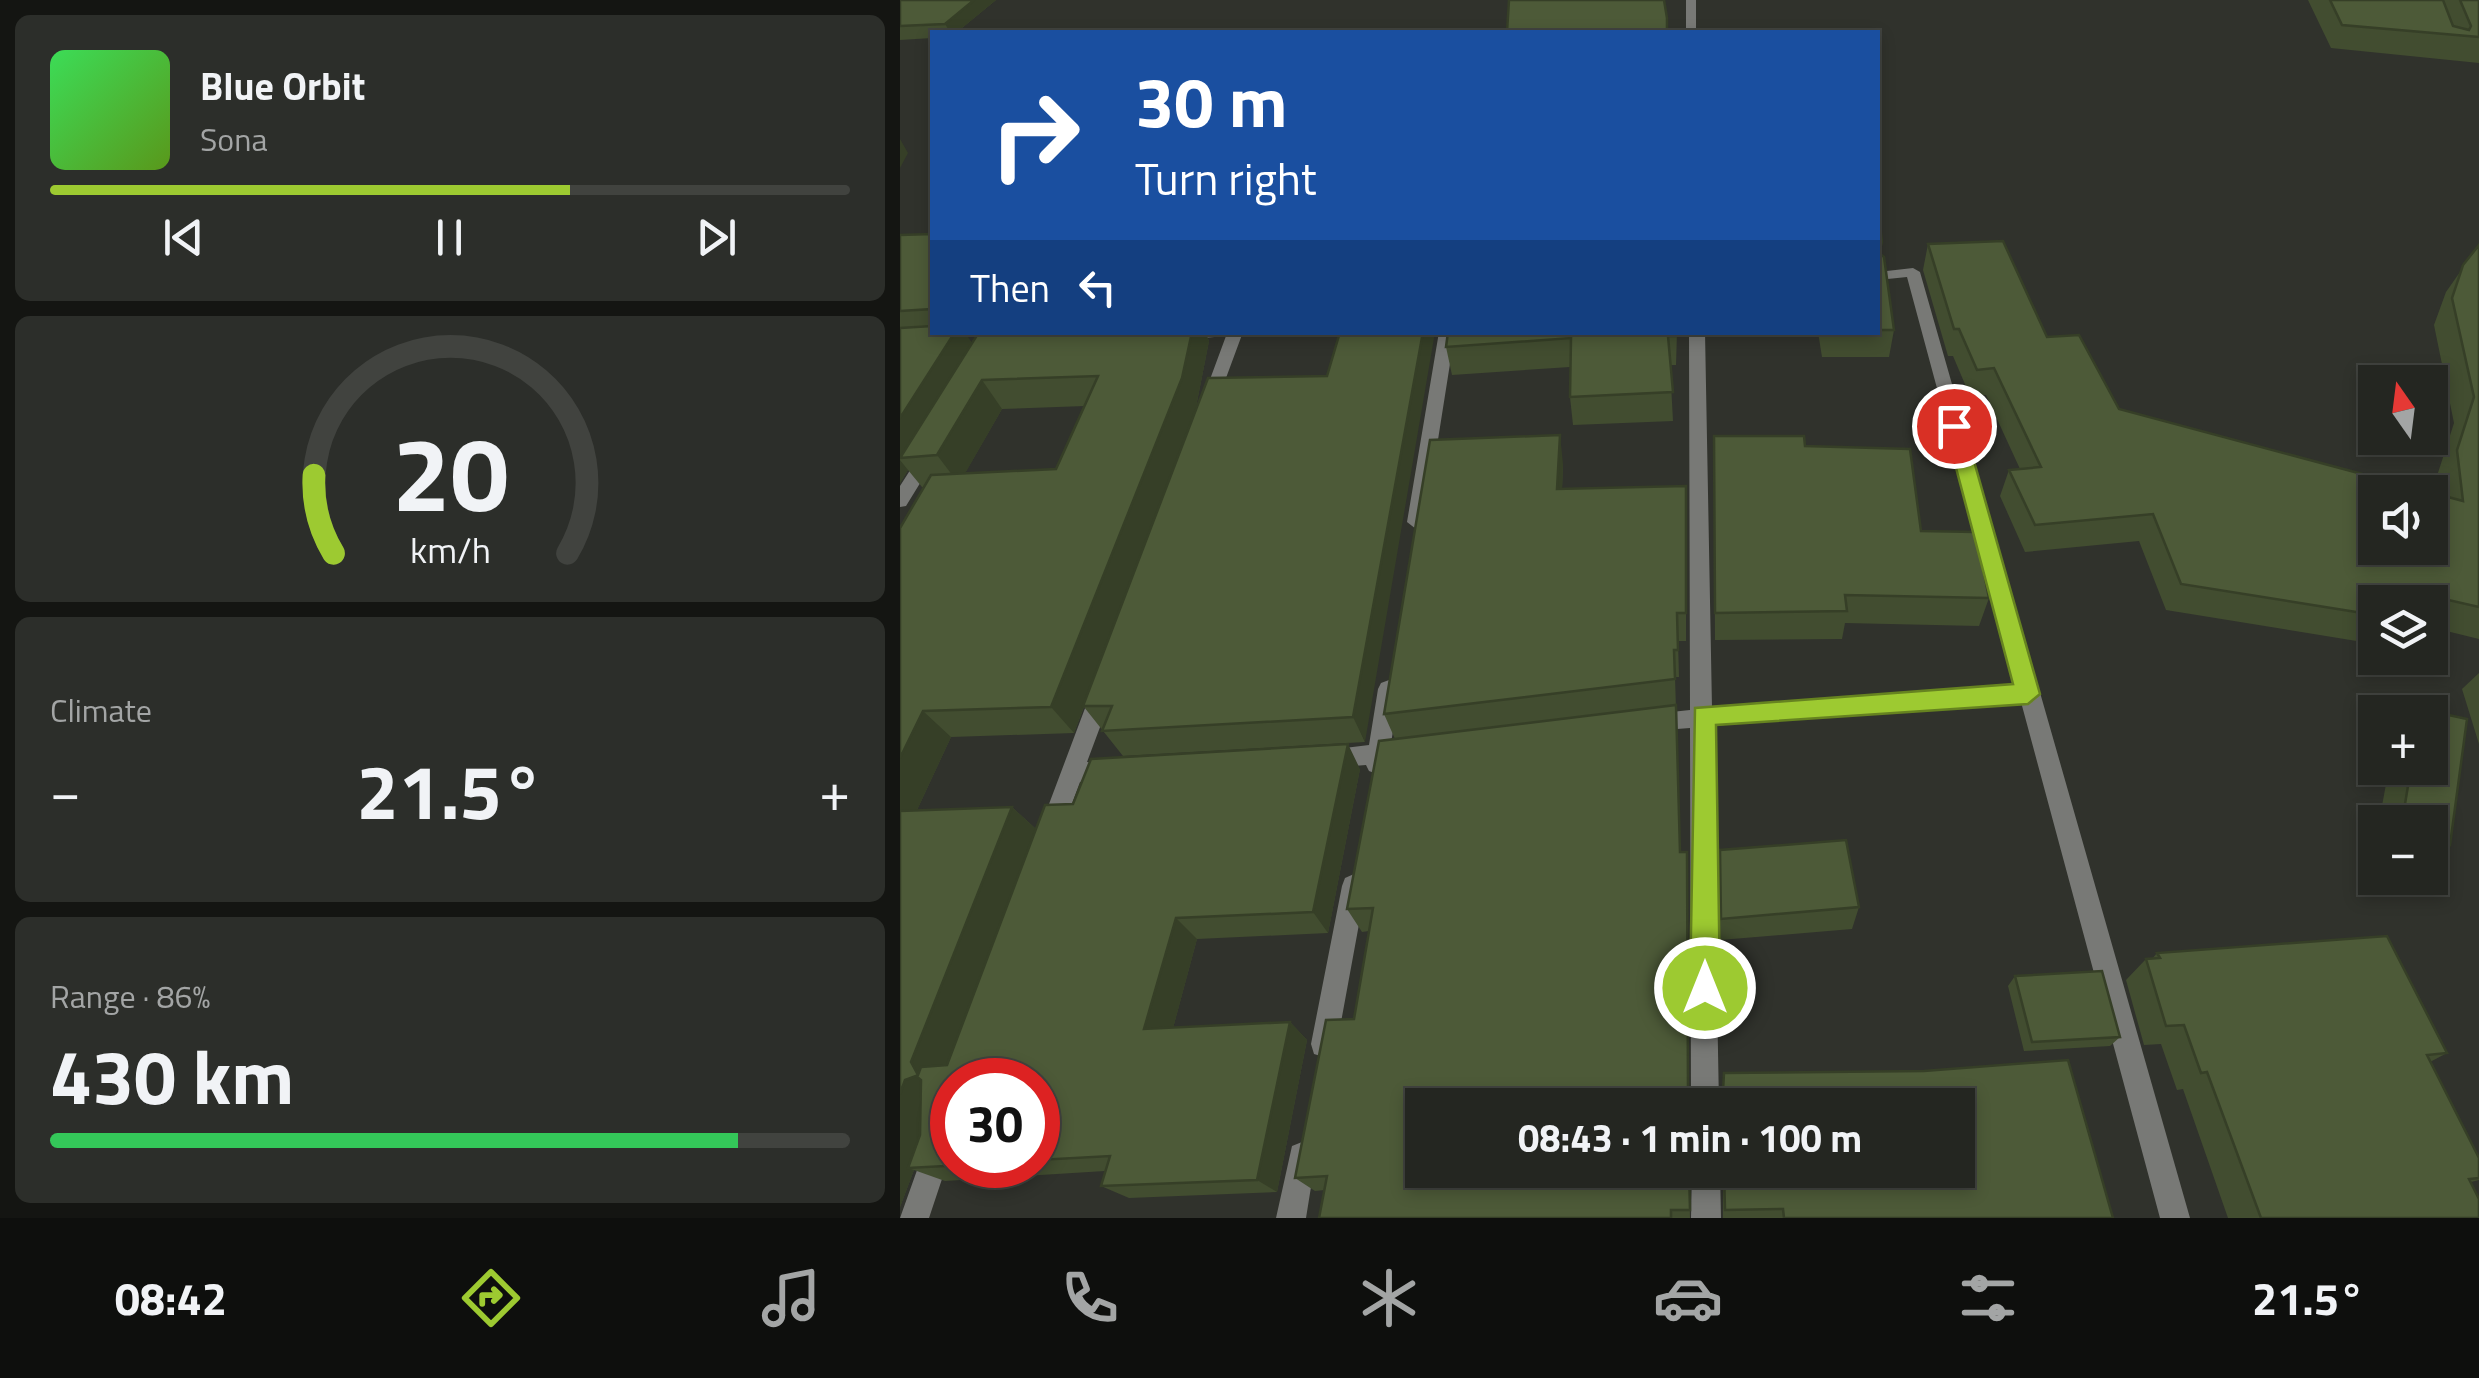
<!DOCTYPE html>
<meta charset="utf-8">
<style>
body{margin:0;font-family:"Titillium Web",sans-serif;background:#2c2e2a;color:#f1f3f6;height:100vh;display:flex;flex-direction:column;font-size:38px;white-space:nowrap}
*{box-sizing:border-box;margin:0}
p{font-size:32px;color:#a3a5a5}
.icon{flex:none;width:55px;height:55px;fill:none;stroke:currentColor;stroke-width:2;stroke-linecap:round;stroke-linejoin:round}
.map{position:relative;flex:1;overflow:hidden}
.side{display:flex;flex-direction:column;gap:15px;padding:15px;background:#141512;width:900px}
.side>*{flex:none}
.guide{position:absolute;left:30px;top:30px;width:950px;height:305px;border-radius:0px;box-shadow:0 5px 15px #0003,0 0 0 2px #41433f;background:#1a4fa0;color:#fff;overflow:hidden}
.needle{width:65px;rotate:346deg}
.fabs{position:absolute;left:1458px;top:365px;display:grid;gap:20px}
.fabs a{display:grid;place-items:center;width:90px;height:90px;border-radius:0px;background:#242621;box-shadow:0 5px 15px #0003,0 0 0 2px #41433f;font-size:50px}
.speed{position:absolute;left:30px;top:1058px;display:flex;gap:20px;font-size:50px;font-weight:700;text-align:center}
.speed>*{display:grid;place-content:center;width:130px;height:130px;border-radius:50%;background:#242621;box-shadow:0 5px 15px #0003,0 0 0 2px #41433f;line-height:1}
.speed .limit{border:15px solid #d22;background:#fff;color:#111}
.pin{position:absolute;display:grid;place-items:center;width:85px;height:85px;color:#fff;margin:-42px;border:5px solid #fff;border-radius:50%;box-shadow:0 2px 10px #0007}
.me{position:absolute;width:110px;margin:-55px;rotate:0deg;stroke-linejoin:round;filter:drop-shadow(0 0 8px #0008)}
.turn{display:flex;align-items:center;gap:35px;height:210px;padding:0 40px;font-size:45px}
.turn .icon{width:130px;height:130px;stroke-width:2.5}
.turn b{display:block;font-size:70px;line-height:85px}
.then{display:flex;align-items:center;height:95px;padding:0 40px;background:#0003;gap:20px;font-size:38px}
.big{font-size:75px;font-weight:700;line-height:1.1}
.side .widget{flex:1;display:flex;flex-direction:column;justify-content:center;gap:15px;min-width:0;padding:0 35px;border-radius:15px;background:#2c2e2a}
.side .dial{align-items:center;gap:0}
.dial svg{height:260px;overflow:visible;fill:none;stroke:#41433f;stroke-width:7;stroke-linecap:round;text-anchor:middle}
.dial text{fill:#f1f3f6;stroke:none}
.song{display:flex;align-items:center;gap:30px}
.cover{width:120px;height:120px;border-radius:15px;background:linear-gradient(135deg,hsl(130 70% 55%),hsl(90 70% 35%))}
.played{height:10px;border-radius:5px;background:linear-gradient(90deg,#9dca31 65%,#41433f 65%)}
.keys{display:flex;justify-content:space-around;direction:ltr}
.heat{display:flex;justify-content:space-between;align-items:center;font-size:55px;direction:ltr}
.charge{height:15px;border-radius:8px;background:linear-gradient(90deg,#34c759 86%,#41433f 0)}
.trip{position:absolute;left:505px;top:1088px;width:570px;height:100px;border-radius:0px;background:#242621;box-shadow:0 5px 15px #0003,0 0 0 2px #41433f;font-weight:700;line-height:100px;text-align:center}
.dock{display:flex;height:160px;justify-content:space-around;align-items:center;background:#0e0f0d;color:#a3a5a5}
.dock .icon{width:70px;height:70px}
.dock .selected{color:#9dca31}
.dock b{font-size:45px;color:#f1f3f6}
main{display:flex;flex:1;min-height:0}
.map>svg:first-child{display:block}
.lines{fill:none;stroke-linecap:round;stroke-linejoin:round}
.street{fill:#787976;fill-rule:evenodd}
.wall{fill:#424d30;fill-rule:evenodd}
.shaded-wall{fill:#363f27}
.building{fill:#4d5a38;stroke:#363f27;stroke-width:2.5;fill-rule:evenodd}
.route{fill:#9dca31;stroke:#668320;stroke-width:2.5}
</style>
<main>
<section class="side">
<div class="widget">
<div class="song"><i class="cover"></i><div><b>Blue Orbit</b><p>Sona</p></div></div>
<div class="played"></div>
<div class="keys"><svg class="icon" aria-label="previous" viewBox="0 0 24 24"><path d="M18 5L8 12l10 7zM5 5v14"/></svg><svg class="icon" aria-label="pause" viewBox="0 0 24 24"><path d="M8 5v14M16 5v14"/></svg><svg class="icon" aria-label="next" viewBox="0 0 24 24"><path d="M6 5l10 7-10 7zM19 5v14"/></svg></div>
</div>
<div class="widget dial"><svg viewBox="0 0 100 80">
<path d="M14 69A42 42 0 1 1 86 69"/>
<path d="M14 69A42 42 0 0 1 8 45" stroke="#9dca31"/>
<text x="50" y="56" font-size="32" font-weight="700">20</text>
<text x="50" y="72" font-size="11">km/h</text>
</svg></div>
<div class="widget"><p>Climate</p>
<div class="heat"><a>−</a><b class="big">21.5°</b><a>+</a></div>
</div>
<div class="widget"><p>Range · 86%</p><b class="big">430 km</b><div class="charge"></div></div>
</section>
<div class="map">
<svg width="1579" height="1218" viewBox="0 0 1579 1218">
<rect width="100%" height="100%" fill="#30322c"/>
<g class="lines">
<!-- street -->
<path class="street" d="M786,0H796V32H786Z
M1013,268L1020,272L1290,1218H1260L1121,702L812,726L819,1105H791L790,728L751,731L743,729L740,722L743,715L790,710L789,332H805L812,708L1117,685L1007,277L978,280V272Z
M274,332H343L316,405L310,406L302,401L326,336L280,340L274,338Z
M539,332H555L525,522L516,529L507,522Z
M29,448L38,454L6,506L0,507V486L23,450Z
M489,680L497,683L500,689L491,743L511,745L514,752L511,759L488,763L485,771L477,774L469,771L466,765L428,768L420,765L417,758L420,751L469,745L478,689L481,683Z
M201,686L209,689L212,695L187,762L217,764L220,771L217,778L180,782L160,836L152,839L144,836L140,828L190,695L193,689Z
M454,874L463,878L466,886L437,1044L434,1054L424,1057L414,1054L411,1044L442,886L445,878Z
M52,1096V1149L29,1218H0L42,1100Z
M402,1142L412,1146L416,1156L406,1218H376L392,1146Z
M792,1170H820L821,1218H791Z"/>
</g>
<!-- wall -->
<path class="wall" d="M0,0H96L57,32H32V38L0,40Z
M1408,0H1579V63L1431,48Z
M978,208L982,242L980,254L994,330L989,357H922L918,332H978Z
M32,234V332H305L309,341L296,407L230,583L308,378L465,742L223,756L184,707L174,733L51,737L17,810L112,807L136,829L173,804L460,769L428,933L297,939L273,1028L390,1022L407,1040L377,1192L229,1198L201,1186L205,1171L45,1181L14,1170L0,1207V528L24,487H22L8,470L0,483V235ZM76,336L72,343L67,337ZM185,406L156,469L65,473L102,409ZM138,1080V1165H52Z
M1028,244L1147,337L1219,409L1538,494L1537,476L1554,423L1534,325L1546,292L1579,245V639L1530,627V602H1475V644L1266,610L1239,541L1125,552L1100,496L1109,470L1120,469L1086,395L1070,396L1053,356H1048L1023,270Z
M548,332H777L776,365H770L773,421L673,425L670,397V367L552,375L546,347Z
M814,436L905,446L1021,531L1089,598L1079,626L945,623L942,639L815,640Z
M663,464L662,489L786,486V641H778L779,677H775L788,1091H822L824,1073L1213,1218H823V1170H1058L522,1105L789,1170L790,1218H419L425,1190L415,1191L395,1178L454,1019L469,931L462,932L447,909L495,739L484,714Z
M1579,673V744L1562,689Z
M1521,709L1567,719L1550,845L1530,860V822H1479L1489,768H1530V712H1517Z
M820,850L959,907L952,929L820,940Z
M1257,953L1547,1053L1530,1062L1579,1158V1180L1571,1182L1579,1218H1328L1283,1089L1277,1090L1261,1044L1244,1045L1226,980L1246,959H1252Z
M1115,976L1220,1037L1210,1046L1124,1051L1108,986Z"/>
<!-- shaded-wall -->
<path class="shaded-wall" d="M74,0H96L57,32H50L45,24Z
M0,139L8,153L0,168Z
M55,332H65L78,353L0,458V418Z
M292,332H305L309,341L296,407L174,733L151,707Z
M523,332H535L465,742L453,717Z
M82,380L102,409L59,484L37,455Z
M660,435L663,464L661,518L657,489Z
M0,460L8,470L0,483Z
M23,711L51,737L5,836L0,832V758Z
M448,744L460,769L428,933L413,912Z
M112,807L138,831L45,1079L18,1075L11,1062Z
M276,918L297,939L268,1047L244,1029Z
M390,1022L407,1040L377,1192L357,1180Z
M16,1076L51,1093L8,1168L14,1170L0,1207V1094L5,1080Z"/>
<!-- building -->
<path class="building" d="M0,0H74L45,24L0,26Z
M609,0H764L767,18V32H607Z
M1430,0H1543L1553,26L1569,30L1571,26L1560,0H1579V37L1442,25Z
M978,208L982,242L979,253L984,257L994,330H978Z
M32,234V309L0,311V235Z
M1103,241L1147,337L1179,335L1219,409L1563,501L1557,450L1574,397L1552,298L1563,265L1579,245V607L1496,588L1500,602H1475V615L1281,584L1253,514L1135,525L1109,470L1141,467L1094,368L1077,370L1059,329H1054L1028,244ZM1475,492H1530V548H1475Z
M32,326V332H55L0,418V328Z
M79,332H292L282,378L151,707L23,711L0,758V528L31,475L156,469L198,376L82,380L37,455L0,458Z
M440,332H523L453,717L202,731L212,706H183L308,378L427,376Z
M548,332H776V336H768L773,392L670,397L671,338L546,347Z
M660,435L657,489L786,486V613H777L778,650H774L775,679L484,714L530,440Z
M814,436H904L905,446L1010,449L1021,531L1076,532L1089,598L945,595L947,611L815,613Z
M776,705L780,852H787L788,1091H823L824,1073L1024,1071L1168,1060L1213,1218H884L883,1209L825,1210L824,1170H1058V1105H522V1170H789L790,1210H771V1218H419L427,1176L395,1178L426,1020L454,1019L473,908L447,909L479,741Z
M1521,709L1567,719L1550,845L1530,836V822H1502L1511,768H1530V712H1520Z
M448,744L413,912L276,918L244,1029L390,1022L357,1180L201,1186L210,1156L138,1160V1080H52V1165H64L8,1168L20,1135L21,1080L16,1076L5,1080L0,1094V811L112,807L11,1062L18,1075L21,1067L47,1065L145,805L173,804L191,759Z
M946,840L959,907L821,919L820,850Z
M1487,936L1547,1053L1527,1055L1579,1158V1178L1569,1179L1579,1199V1218H1361L1307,1072L1301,1073L1284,1025L1266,1026L1246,959L1260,958L1257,953Z
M1202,971L1220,1037L1132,1042L1115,976Z"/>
<!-- route -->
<path class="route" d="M1054,419L1064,426L1140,694L1128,704L816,725L820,988L815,999L805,1003L795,999L790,988L795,708L1113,684L1045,426Z"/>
</svg>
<div class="fabs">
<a><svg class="needle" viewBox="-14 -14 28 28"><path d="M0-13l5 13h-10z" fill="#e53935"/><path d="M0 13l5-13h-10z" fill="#a3a5a5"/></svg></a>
<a><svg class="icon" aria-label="sound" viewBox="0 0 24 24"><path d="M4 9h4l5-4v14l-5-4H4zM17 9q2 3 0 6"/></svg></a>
<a><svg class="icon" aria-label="layers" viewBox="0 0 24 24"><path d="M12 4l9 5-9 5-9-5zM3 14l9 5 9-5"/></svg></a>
<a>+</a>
<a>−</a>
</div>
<div class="speed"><div class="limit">30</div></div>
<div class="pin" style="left:1054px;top:426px;background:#d93025"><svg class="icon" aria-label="arrive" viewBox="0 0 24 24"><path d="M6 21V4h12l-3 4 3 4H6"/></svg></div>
<svg class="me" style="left:805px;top:988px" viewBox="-20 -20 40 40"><circle r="17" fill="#9dca31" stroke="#fff" stroke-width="3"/><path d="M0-11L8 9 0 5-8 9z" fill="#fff"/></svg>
<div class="trip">08:43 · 1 min · 100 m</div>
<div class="guide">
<div class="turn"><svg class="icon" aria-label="right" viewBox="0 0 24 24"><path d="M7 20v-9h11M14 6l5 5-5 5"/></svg><div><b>30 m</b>Turn right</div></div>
<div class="then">Then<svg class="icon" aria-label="left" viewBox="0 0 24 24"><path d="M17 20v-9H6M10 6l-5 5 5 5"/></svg></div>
</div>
</div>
</main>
<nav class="dock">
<b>08:42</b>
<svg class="icon selected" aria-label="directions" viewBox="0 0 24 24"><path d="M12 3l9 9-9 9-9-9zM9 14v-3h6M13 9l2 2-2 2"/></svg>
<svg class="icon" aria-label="music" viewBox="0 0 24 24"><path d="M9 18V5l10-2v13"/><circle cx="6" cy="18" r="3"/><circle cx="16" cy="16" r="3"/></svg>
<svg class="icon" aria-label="phone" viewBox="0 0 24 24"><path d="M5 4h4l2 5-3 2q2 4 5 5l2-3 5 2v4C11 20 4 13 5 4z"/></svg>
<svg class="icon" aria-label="climate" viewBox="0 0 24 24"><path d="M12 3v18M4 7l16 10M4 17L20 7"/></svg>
<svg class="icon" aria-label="car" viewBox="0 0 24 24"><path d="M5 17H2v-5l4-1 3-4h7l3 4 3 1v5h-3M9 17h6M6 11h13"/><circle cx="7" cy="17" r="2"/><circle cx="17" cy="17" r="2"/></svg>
<svg class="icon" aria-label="filters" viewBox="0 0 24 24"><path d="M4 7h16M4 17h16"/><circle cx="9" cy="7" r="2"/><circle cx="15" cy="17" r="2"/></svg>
<b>21.5°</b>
</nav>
